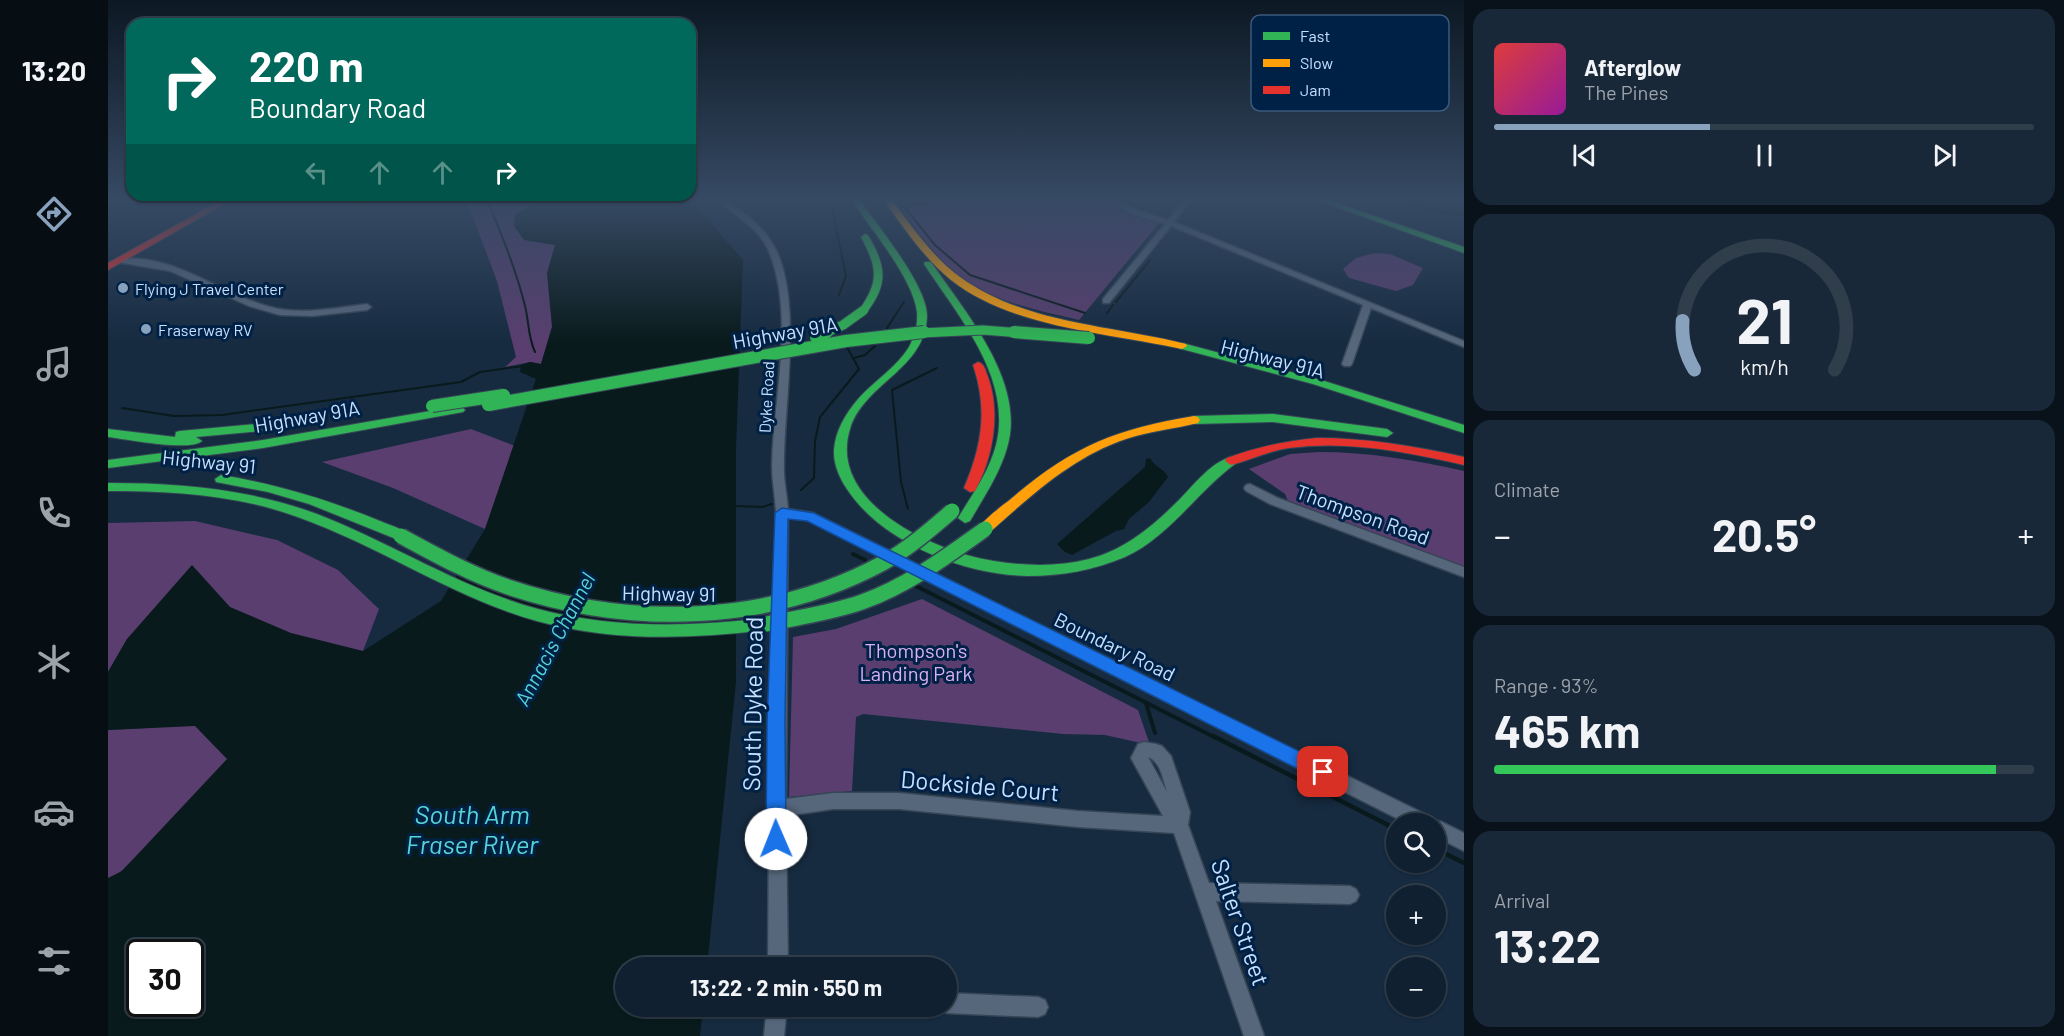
<!DOCTYPE html>
<meta charset="utf-8">
<style>
body{margin:0;font-family:Barlow,sans-serif;background:#192838;color:#f1f3f6;height:100vh;display:flex;flex-direction:column;font-size:22px;white-space:nowrap}
*{box-sizing:border-box;margin:0}
p{font-size:20px;color:#9ca3ab}
.icon{flex:none;width:33px;height:33px;fill:none;stroke:currentColor;stroke-width:2;stroke-linecap:round;stroke-linejoin:round}
.map{position:relative;flex:1;overflow:hidden}
.details{display:flex;flex-direction:column;gap:9px;padding:9px;background:#09121a;width:600px}
.details>*{flex:none}
.hud{position:absolute;left:18px;top:18px;width:570px;height:183px;border-radius:18px;box-shadow:0 2px 4px #0004,0 0 0 2px #303e4c;background:#00695c;color:#fff;overflow:hidden}
.controls{position:absolute;left:1278px;top:813px;display:grid;gap:12px}
.controls a{display:grid;place-items:center;width:60px;height:60px;border-radius:50%;background:#102030;box-shadow:0 2px 4px #0004,0 0 0 2px #303e4c;font-size:30px}
.speed{position:absolute;left:18px;top:939px;display:flex;gap:12px;font-size:30px;font-weight:700;text-align:center}
.speed>*{display:grid;place-content:center;width:78px;height:78px;border-radius:50%;background:#102030;box-shadow:0 2px 4px #0004,0 0 0 2px #303e4c;line-height:1}
.speed .limit{border:3px solid #111;border-radius:9px;background:#fff;color:#111}
.pin{position:absolute;display:grid;place-items:center;width:51px;height:51px;color:#fff;margin:-26px;border-radius:12px;box-shadow:0 3px 9px #0006}
.me{position:absolute;width:66px;margin:-33px;rotate:359deg;stroke-linejoin:round;filter:drop-shadow(0 0 4px #0008)}
.turn{display:flex;align-items:center;gap:21px;height:126px;padding:0 24px;font-size:27px}
.turn .icon{width:78px;height:78px;stroke-width:2.5}
.turn b{display:block;font-size:42px;line-height:51px}
.lanes{display:flex;align-items:center;height:57px;padding:0 24px;background:#0003;justify-content:center;gap:30px;direction:ltr}
.lanes .off{opacity:.35}
.big{font-size:45px;font-weight:700;line-height:1.1}
.details .tile{flex:1;display:flex;flex-direction:column;justify-content:center;gap:9px;min-width:0;padding:0 21px;border-radius:18px;background:#192838}
.details .dial{align-items:center;gap:0}
.dial svg{height:156px;overflow:visible;fill:none;stroke:#303e4c;stroke-width:7;stroke-linecap:round;text-anchor:middle}
.dial text{fill:#f1f3f6;stroke:none}
.song{display:flex;align-items:center;gap:18px}
.cover{width:72px;height:72px;border-radius:9px;background:linear-gradient(135deg,hsl(0 70% 55%),hsl(300 70% 35%))}
.played{height:6px;border-radius:3px;background:linear-gradient(90deg,#88a1bc 40%,#303e4c 40%)}
.keys{display:flex;justify-content:space-around;direction:ltr}
.heat{display:flex;justify-content:space-between;align-items:center;font-size:33px;direction:ltr}
.charge{height:9px;border-radius:4px;background:linear-gradient(90deg,#34c759 93%,#303e4c 0)}
.trip{position:absolute;left:507px;top:957px;width:342px;height:60px;border-radius:30px;background:#102030;box-shadow:0 2px 4px #0004,0 0 0 2px #303e4c;font-weight:700;line-height:60px;text-align:center}
main{display:flex;flex:1;min-height:0}
.tab-bar{display:flex;flex-direction:column;width:108px;justify-content:space-around;align-items:center;background:#060d13;color:#9ca3ab}
.tab-bar .icon{width:42px;height:42px}
.tab-bar .current{color:#88a1bc}
.tab-bar b{font-size:27px;color:#f1f3f6}
.map>svg:first-child{display:block}
.green{fill:#593e6f}
.water{fill:#091a1c;fill-rule:evenodd}
.lines{fill:none;stroke-linecap:round;stroke-linejoin:round}
.stream-far2{stroke:#091a1c;stroke-width:2}
.stream-far1{stroke:#091a1c;stroke-width:4}
.stream{stroke:#091a1c;stroke-width:4.5}
.street-casing{stroke:#364657;stroke-width:3}
.fast-casing{stroke:#364657;stroke-width:2}
.slow-casing{stroke:#364657;stroke-width:2}
.jam-casing{stroke:#364657;stroke-width:2}
.street{fill:#56677b;fill-rule:evenodd}
.fast{fill:#30b455;fill-rule:evenodd}
.slow{fill:#ff9f0a;fill-rule:evenodd}
.jam{fill:#e5322d;fill-rule:evenodd}
.rail-casing{stroke:#566678;stroke-width:4}
.rail{stroke:#002146;stroke-width:2;stroke-dasharray:6;stroke-linecap:butt}
.fast-bridge-far2-casing{stroke:#364657;stroke-width:11;stroke-linecap:butt}
.fast-bridge-far1-casing{stroke:#364657;stroke-width:14;stroke-linecap:butt}
.fast-bridge-casing{stroke:#364657;stroke-width:18;stroke-linecap:butt}
.fast-bridge-far2{stroke:#30b455;stroke-width:9}
.fast-bridge-far1{stroke:#30b455;stroke-width:12}
.fast-bridge{stroke:#30b455;stroke-width:15}
.route{fill:#1a73e8;stroke:#114b97;stroke-width:1.5}
.poi-dot{fill:#88a1bc;stroke:#002146;stroke-width:2}
.labels{text-anchor:middle;dominant-baseline:central;stroke-width:6;stroke-linejoin:round;paint-order:stroke}
.far-poi-label{font-size:16px;fill:#c6e0ff;stroke:#002146;text-anchor:start}
.far-street-label{font-size:16px;fill:#c6e0ff;stroke:#002146}
.street-label{font-size:20px;fill:#c6e0ff;stroke:#002146}
.park-label{font-size:20px;fill:#dcaff7;stroke:#002146}
.water-label{font-size:21px;font-style:italic;fill:#58d5d1;stroke:#002146}
.near-street-label{font-size:24px;fill:#c6e0ff;stroke:#002146}
.near-water-label{font-size:26px;font-style:italic;fill:#58d5d1;stroke:#002146}
.key{fill:#002146;stroke:#3b5a7e;stroke-width:1.5}
.key-label{font-size:16px;fill:#c6e0ff}
</style>
<main>
<nav class="tab-bar">
<b>13:20</b>
<svg class="icon current" aria-label="directions" viewBox="0 0 24 24"><path d="M12 3l9 9-9 9-9-9zM9 14v-3h6M13 9l2 2-2 2"/></svg>
<svg class="icon" aria-label="music" viewBox="0 0 24 24"><path d="M9 18V5l10-2v13"/><circle cx="6" cy="18" r="3"/><circle cx="16" cy="16" r="3"/></svg>
<svg class="icon" aria-label="phone" viewBox="0 0 24 24"><path d="M5 4h4l2 5-3 2q2 4 5 5l2-3 5 2v4C11 20 4 13 5 4z"/></svg>
<svg class="icon" aria-label="climate" viewBox="0 0 24 24"><path d="M12 3v18M4 7l16 10M4 17L20 7"/></svg>
<svg class="icon" aria-label="car" viewBox="0 0 24 24"><path d="M5 17H2v-5l4-1 3-4h7l3 4 3 1v5h-3M9 17h6M6 11h13"/><circle cx="7" cy="17" r="2"/><circle cx="17" cy="17" r="2"/></svg>
<svg class="icon" aria-label="filters" viewBox="0 0 24 24"><path d="M4 7h16M4 17h16"/><circle cx="9" cy="7" r="2"/><circle cx="15" cy="17" r="2"/></svg>
</nav>
<div class="map">
<svg width="1356" height="1036" viewBox="0 0 1356 1036">
<rect width="100%" height="100%" fill="#162b40"/>
<!-- green -->
<path class="green" d="M358,199H441L447,240L454,260L444,327L433,364L422,362L397,367L408,357L389,281Z
M883,199H993L1018,213L1051,223L971,320C928,310 880,301 846,272C825,254 808,229 792,208Z
M1266,253L1282,254L1315,268L1305,285L1288,291L1241,278L1235,269L1248,258Z
M363,429L407,446L377,529L285,488L214,462Z
M1211,452C1260,452 1308,460 1356,471V566L1180,501L1177,494L1141,469L1182,454Z
M87,521L169,540L230,570L271,609L255,651L19,639L0,672V523Z
M814,599L1030,710L1042,745L997,735L955,734L755,714L748,717L744,791L681,797L685,637L728,629Z
M75,708L145,742L0,884V730L37,728Z"/>
<!-- water -->
<path class="water" d="M426,199H582L635,260L628,449V682L599,967L518,968V1006L595,1007L592,1036H0V878L14,871L119,759L87,726L0,730V672L19,639L84,565L122,607L183,633L255,651L333,601L377,529L428,379L412,372L413,365L422,362L433,364L444,327L439,273L447,245L416,240L406,226L407,215L427,202ZM32,952H82V1004H32Z
M1042,458C1046,467 1056,468 1060,477L1041,502L1021,519L1016,529L1008,531L964,555L957,552L949,544L1037,467L1038,459Z"/>
<g class="lines">
<!-- stream-far2 -->
<path class="stream-far2" d="M379,199C393,234 408,269 417,306C421,322 420,337 427,352
M722,199L738,276L731,295
M790,199L827,245L862,275L977,313
M1271,199L1356,216
M1008,302L1042,260
M999,313L1005,305
M779,328L796,302
M746,358L757,355L767,346
M14,408L66,416L114,415L353,382L372,372L415,366
M693,490L706,478L707,441L712,417L751,369L740,349
M626,506L654,507L664,504
M800,509L793,482L784,390L829,368"/>
<!-- stream-far1 -->
<path class="stream-far1" d="M745,554L757,560
M808,586L1108,738
M1038,703L1047,733"/>
<!-- stream -->
<path class="stream" d="M1105,736L1288,829
M1328,849L1356,863"/>
<!-- street casing -->
<g class="street-casing">
<path id="street" d="M243,199H249V201L244,202Z
M609,199H616C635,212 655,226 666,246C695,298 676,404 676,464C675,479 679,494 680,509L705,513L1325,818L1326,820L1334,822L1356,833V851L1328,837V824H1300L699,520L680,518L678,799L725,793H791L970,811L1055,816L1023,758L1030,744L1036,742L1048,744L1054,746L1063,756L1082,812L1080,825L1101,883L1242,886L1248,889L1251,895L1248,901L1242,904L1108,901L1156,1036H1136L1066,833L970,827L791,809H725L678,816L680,968H660L661,814L659,809L661,803C662,708 666,612 668,516C668,500 664,483 664,466C665,399 687,319 662,254C652,227 627,217 609,199ZM1040,757C1053,762 1055,780 1059,792Z
M998,199H1006L1032,211L1060,220L1077,199H1084L1066,222L1356,341V347L1263,308L1244,364L1242,366H1236L1234,364L1255,305L1063,226L1001,303H995V299L1057,224L1026,215Z
M12,259C65,253 111,293 159,306C191,316 226,308 259,304L263,307L259,310L204,316L172,315L141,306L62,271L15,263H12Z
M1142,484L1170,498L1356,567V577L1162,504L1138,491L1136,488L1138,485Z
M838,993L930,997L937,1000L940,1007L937,1014L930,1017L838,1013L831,1010L830,1006H838Z
M659,1006H679L676,1036H656Z"/>
</g>
<!-- fast casing -->
<g class="fast-casing">
<path id="fast" d="M743,199H751C769,225 819,285 819,316C818,369 756,383 742,429C719,504 828,552 886,561C917,566 950,567 981,559C1017,550 1045,526 1071,500C1085,486 1103,462 1123,457L1129,461L1127,464C1089,492 1061,537 1017,557C986,570 954,576 920,576C858,575 777,544 741,492C733,481 725,465 726,450C727,431 738,413 751,398C766,381 789,367 801,347C807,336 810,324 809,312C805,278 762,228 743,199Z
M1206,199H1217L1356,247V253Z
M757,234L760,235C778,266 781,283 759,312L756,313L751,310C772,281 769,267 753,237Z
M817,262H823C857,312 919,383 899,448C891,475 876,497 862,521L857,523L850,518C864,495 881,472 888,445C905,378 850,316 816,264Z
M1074,343L1213,380L1356,425V433L1205,384L1070,348V344Z
M351,406L355,408L357,410L355,412L155,448L0,468V460L155,440Z
M1165,414L1279,429L1285,433L1279,437L1165,422L1086,424L1080,420L1086,416Z
M180,421L186,425L184,428L88,437L94,441C82,452 18,439 0,437V429L67,437L68,432L72,431Z
M113,475C168,484 221,500 272,521C281,525 295,528 300,536L293,541L201,504L160,492L108,482L107,479Z
M0,483C71,483 142,489 209,514C284,543 352,588 430,609C505,629 582,627 659,618L664,620L667,624L664,628L659,630C582,639 505,642 429,621C340,596 263,540 175,512C118,494 59,491 0,491Z"/>
</g>
<!-- slow casing -->
<g class="slow-casing">
<path id="slow" d="M775,199H783C804,226 824,257 852,277C917,324 1002,325 1078,344L1079,346L1074,349C1000,333 904,328 843,280C816,258 795,227 775,199Z
M1086,416L1090,417L1092,420L1090,423C1066,429 1042,431 1018,439C964,457 923,496 882,532L877,534L870,529C878,517 893,507 904,498C965,446 1008,429 1086,416Z"/>
</g>
<!-- jam casing -->
<g class="jam-casing">
<path id="jam" d="M115,199H125L0,270V263Z
M870,362C877,364 877,370 880,377C893,413 885,458 867,491L862,492L856,488C874,446 880,409 865,365Z
M1209,438C1259,438 1307,446 1356,457V465C1299,452 1240,440 1181,448C1160,451 1143,460 1123,465L1117,461L1119,458C1149,447 1177,441 1209,438Z"/>
</g>
<!-- street -->
<use href="#street" class="street"/>
<!-- fast -->
<use href="#fast" class="fast"/>
<!-- slow -->
<use href="#slow" class="slow"/>
<!-- jam -->
<use href="#jam" class="jam"/>
<!-- rail casing -->
<g class="rail-casing">
<path id="rail" d="M0,203L9,199"/>
</g>
<!-- rail -->
<use href="#rail" class="rail"/>
<!-- fast-bridge-far2 casing -->
<g class="fast-bridge-far2-casing">
<path id="fast-bridge-far2" d="M715,334L735,325L756,310
M792,334L875,330L925,334"/>
</g>
<!-- fast-bridge-far1 casing -->
<g class="fast-bridge-far1-casing">
<path id="fast-bridge-far1" d="M906,332L981,338
M708,337L719,332
M380,405L738,341L816,332
M324,406L396,395"/>
</g>
<!-- fast-bridge casing -->
<g class="fast-bridge-casing">
<path id="fast-bridge" d="M293,536C328,555 362,574 400,587C523,628 660,625 775,563C800,549 822,530 844,511
M659,624C691,617 723,613 754,602C799,586 838,557 877,529"/>
</g>
<!-- fast-bridge-far2 -->
<use href="#fast-bridge-far2" class="fast-bridge-far2"/>
<!-- fast-bridge-far1 -->
<use href="#fast-bridge-far1" class="fast-bridge-far1"/>
<!-- fast-bridge -->
<use href="#fast-bridge" class="fast-bridge"/>
</g>
<!-- sky -->
<linearGradient id="sky" x2="0" y2="1"><stop stop-color="#0c1823"/><stop offset="0.58" stop-color="#364a64"/><stop offset="1" stop-color="#364a64" stop-opacity="0"/></linearGradient>
<rect width="1356" height="344" fill="url(#sky)"/>
<!-- route -->
<path class="route" d="M674,508L706,513L1221,766L1224,772L1221,778L1215,781L1208,778L699,521L680,519L677,722L678,839L675,846L668,849L661,846L658,839L659,722L667,513Z"/>
<!-- markers -->
<g class="poi-dot">
<circle cx="15" cy="288" r="6"/>
<circle cx="38" cy="329" r="6"/>
</g>
<g class="labels">
<!-- far-poi labels -->
<g class="far-poi-label">
<text x="27" y="288">Flying J Travel Center</text>
<text x="50" y="329">Fraserway RV</text>
</g>
<!-- far-street labels -->
<g class="far-street-label">
<text transform="translate(658 397) rotate(-87)">Dyke Road</text>
</g>
<!-- street labels -->
<g class="street-label">
<text transform="translate(677 332) rotate(-10)">Highway 91A</text>
<text transform="translate(1165 358) rotate(14)">Highway 91A</text>
<text transform="translate(199 416) rotate(-10)">Highway 91A</text>
<text transform="translate(101 461) rotate(6)">Highway 91</text>
<text transform="translate(1255 514) rotate(20)">Thompson Road</text>
<text transform="translate(561 593) rotate(1)">Highway 91</text>
<text transform="translate(1007 646) rotate(26)">Boundary Road</text>
</g>
<!-- park labels -->
<g class="park-label">
<text x="808" y="650">Thompson's<tspan x="808" dy="23">Landing Park</tspan></text>
</g>
<!-- water labels -->
<g class="water-label">
<text transform="translate(446 639) rotate(-62)">Annacis Channel</text>
</g>
<!-- near-street labels -->
<g class="near-street-label">
<text transform="translate(644 704) rotate(-89)">South Dyke Road</text>
<text transform="translate(872 785) rotate(5)">Dockside Court</text>
<text transform="translate(1133 922) rotate(71)">Salter Street</text>
</g>
<!-- near-water labels -->
<g class="near-water-label">
<text x="364" y="813">South Arm<tspan x="364" dy="30">Fraser River</tspan></text>
</g>
</g>
<!-- legend -->
<rect x="1143" y="15" width="198" height="96" rx="9" class="key"/>
<rect x="1155" y="32" width="27" height="8" fill="#30b455"/>
<rect x="1155" y="59" width="27" height="8" fill="#ff9f0a"/>
<rect x="1155" y="86" width="27" height="8" fill="#e5322d"/>
<g class="key-label">
<text x="1192" y="42">Fast</text>
<text x="1192" y="69">Slow</text>
<text x="1192" y="96">Jam</text>
</g>
</svg>
<div class="controls">
<a><svg class="icon" aria-label="search" viewBox="0 0 24 24"><circle cx="10" cy="10" r="6"/><path d="M15 15l6 6"/></svg></a>
<a>+</a>
<a>−</a>
</div>
<div class="speed"><div class="limit">30</div></div>
<div class="pin" style="left:1215px;top:772px;background:#d93025"><svg class="icon" aria-label="arrive" viewBox="0 0 24 24"><path d="M6 21V4h12l-3 4 3 4H6"/></svg></div>
<svg class="me" style="left:668px;top:839px" viewBox="-20 -20 40 40"><circle r="19" fill="#fff"/><path d="M0-13L10 11 0 6-10 11z" fill="#1a73e8"/></svg>
<div class="trip">13:22 · 2 min · 550 m</div>
<div class="hud">
<div class="turn"><svg class="icon" aria-label="right" viewBox="0 0 24 24"><path d="M7 20v-9h11M14 6l5 5-5 5"/></svg><div><b>220 m</b>Boundary Road</div></div>
<div class="lanes"><svg class="icon off" aria-label="left" viewBox="0 0 24 24"><path d="M17 20v-9H6M10 6l-5 5 5 5"/></svg><svg class="icon off" aria-label="ahead" viewBox="0 0 24 24"><path d="M12 20V5M6 11l6-6 6 6"/></svg><svg class="icon off" aria-label="ahead" viewBox="0 0 24 24"><path d="M12 20V5M6 11l6-6 6 6"/></svg><svg class="icon" aria-label="right" viewBox="0 0 24 24"><path d="M7 20v-9h11M14 6l5 5-5 5"/></svg></div>
</div>
</div>
<section class="details">
<div class="tile">
<div class="song"><i class="cover"></i><div><b>Afterglow</b><p>The Pines</p></div></div>
<div class="played"></div>
<div class="keys"><svg class="icon" aria-label="previous" viewBox="0 0 24 24"><path d="M18 5L8 12l10 7zM5 5v14"/></svg><svg class="icon" aria-label="pause" viewBox="0 0 24 24"><path d="M8 5v14M16 5v14"/></svg><svg class="icon" aria-label="next" viewBox="0 0 24 24"><path d="M6 5l10 7-10 7zM19 5v14"/></svg></div>
</div>
<div class="tile dial"><svg viewBox="0 0 100 80">
<path d="M14 69A42 42 0 1 1 86 69"/>
<path d="M14 69A42 42 0 0 1 8 44" stroke="#88a1bc"/>
<text x="50" y="56" font-size="32" font-weight="700">21</text>
<text x="50" y="72" font-size="11">km/h</text>
</svg></div>
<div class="tile"><p>Climate</p>
<div class="heat"><a>−</a><b class="big">20.5°</b><a>+</a></div>
</div>
<div class="tile"><p>Range · 93%</p><b class="big">465 km</b><div class="charge"></div></div>
<div class="tile"><p>Arrival</p><b class="big">13:22</b></div>
</section>
</main>
